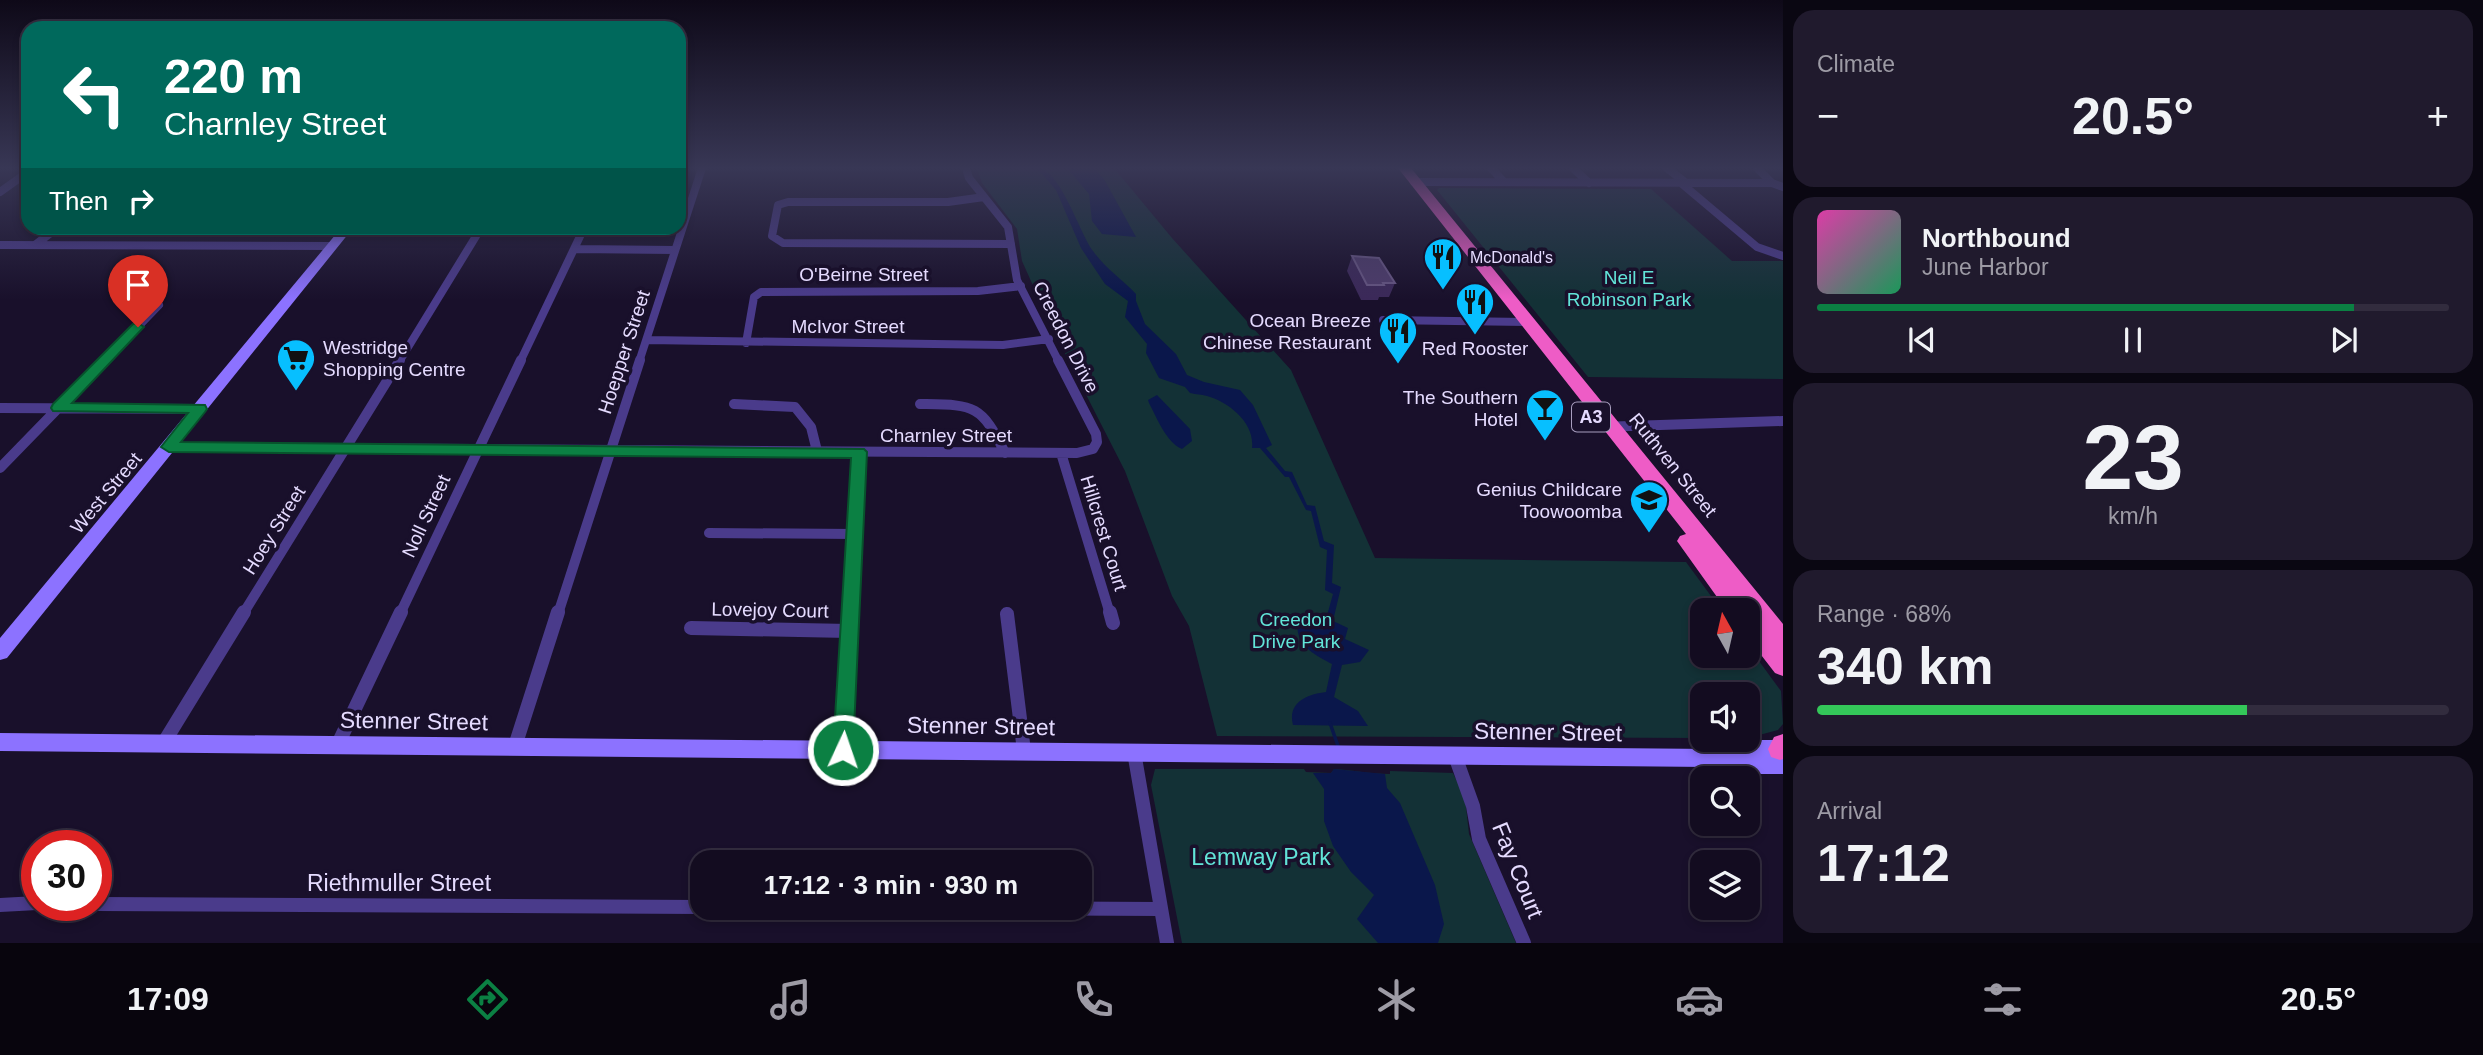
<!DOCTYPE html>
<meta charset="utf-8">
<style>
body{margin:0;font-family:Helvetica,sans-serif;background:#201a2d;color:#f1f3f6;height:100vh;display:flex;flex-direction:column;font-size:26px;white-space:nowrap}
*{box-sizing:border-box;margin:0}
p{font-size:23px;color:#9d9ba5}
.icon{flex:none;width:38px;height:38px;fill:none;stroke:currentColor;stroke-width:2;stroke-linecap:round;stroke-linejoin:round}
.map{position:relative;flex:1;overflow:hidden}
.sheet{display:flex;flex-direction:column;gap:10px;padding:10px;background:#0a0712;width:700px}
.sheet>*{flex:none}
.banner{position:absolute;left:21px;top:21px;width:665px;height:214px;border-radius:21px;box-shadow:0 4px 10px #0003,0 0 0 2px #322c3e;background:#00695c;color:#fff;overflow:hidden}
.needle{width:46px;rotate:352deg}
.fabs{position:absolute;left:1690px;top:598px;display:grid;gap:14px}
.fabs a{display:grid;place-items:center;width:70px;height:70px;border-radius:14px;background:#130c20;box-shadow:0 4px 10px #0003,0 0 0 2px #322c3e;font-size:35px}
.speed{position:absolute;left:21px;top:830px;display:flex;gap:14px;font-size:35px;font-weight:700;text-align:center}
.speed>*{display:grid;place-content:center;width:91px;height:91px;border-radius:50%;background:#130c20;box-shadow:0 4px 10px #0003,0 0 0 2px #322c3e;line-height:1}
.speed .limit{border:10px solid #d22;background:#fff;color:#111}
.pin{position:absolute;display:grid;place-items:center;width:60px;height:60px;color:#fff;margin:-72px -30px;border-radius:50% 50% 50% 0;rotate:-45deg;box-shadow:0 0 7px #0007}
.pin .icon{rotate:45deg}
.me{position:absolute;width:77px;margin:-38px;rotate:3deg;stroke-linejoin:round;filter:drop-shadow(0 0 5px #0008)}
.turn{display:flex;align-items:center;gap:24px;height:147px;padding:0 28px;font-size:32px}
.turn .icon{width:91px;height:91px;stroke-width:2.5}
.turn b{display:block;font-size:49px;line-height:60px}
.then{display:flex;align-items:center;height:66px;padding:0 28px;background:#0003;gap:14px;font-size:26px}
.big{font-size:52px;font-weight:600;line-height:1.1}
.sheet .tile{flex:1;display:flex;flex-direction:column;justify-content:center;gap:10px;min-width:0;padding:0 24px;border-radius:21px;background:#201a2d}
.sheet .dial{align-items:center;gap:0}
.dial b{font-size:91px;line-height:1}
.song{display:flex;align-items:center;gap:21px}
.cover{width:84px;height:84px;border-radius:10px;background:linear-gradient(135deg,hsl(320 70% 55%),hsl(150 70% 35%))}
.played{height:7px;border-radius:4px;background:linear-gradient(90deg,#0b8043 85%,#322c3e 85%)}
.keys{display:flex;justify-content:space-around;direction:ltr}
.heat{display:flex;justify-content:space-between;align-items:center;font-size:38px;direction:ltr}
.charge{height:10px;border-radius:5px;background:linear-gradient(90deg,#34c759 68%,#322c3e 0)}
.trip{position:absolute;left:690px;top:850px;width:402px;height:70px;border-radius:21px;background:#130c20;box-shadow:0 4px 10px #0003,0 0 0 2px #322c3e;font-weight:600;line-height:70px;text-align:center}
.tab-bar{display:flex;height:112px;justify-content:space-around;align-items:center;background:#08050d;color:#9d9ba5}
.tab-bar .icon{width:49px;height:49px}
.tab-bar .current{color:#0b8043}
.tab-bar b{font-size:32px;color:#f1f3f6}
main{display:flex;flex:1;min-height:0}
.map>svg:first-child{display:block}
.green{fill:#133136}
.water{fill:#0a174b}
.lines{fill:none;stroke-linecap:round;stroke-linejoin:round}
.stream{stroke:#0a174b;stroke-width:3.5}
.minor-far2{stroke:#4a3b8b;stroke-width:8}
.minor-far1{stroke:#4a3b8b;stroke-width:10}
.minor{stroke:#4a3b8b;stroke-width:14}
.secondary{fill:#8c72ff;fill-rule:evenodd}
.trunk{fill:#ee5cc6;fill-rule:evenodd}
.wall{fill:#3b2959}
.building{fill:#4d3c6b;stroke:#655582;stroke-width:2}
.route{fill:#0b8043;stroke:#07532c;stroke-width:2}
.labels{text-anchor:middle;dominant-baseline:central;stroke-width:7;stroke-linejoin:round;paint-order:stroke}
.far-poi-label{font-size:16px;fill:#e5dbff;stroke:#19102b;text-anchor:start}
.shield{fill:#19102b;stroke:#a89ebf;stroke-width:2}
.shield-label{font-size:18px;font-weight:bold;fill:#e5dbff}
.street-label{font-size:19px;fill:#e5dbff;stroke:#19102b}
.park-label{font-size:19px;fill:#62e4d8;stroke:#19102b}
.poi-label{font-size:19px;fill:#e5dbff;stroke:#19102b;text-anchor:end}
.near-street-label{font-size:23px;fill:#e5dbff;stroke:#19102b}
.near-park-label{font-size:23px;fill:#62e4d8;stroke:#19102b}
</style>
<main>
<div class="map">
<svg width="1783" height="943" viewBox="0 0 1783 943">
<rect width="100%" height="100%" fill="#19102b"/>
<!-- green -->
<path class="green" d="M977,168H1114L1172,238L1291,370L1375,558L1686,562L1722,611H1703V656H1748V646L1781,691L1783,724L1778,730L1748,738V695H1703V738L1217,736L1189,626L1172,596L1125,471L1052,328L1022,261L1017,229L982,183Z
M1439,188L1651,189L1732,261H1783V379L1588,377L1437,190Z
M1155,769H1304L1306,772L1331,773L1334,769C1354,770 1370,774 1390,774V771L1453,773L1465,798L1469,834L1516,943H1182L1151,785Z"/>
<!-- water -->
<path class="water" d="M1037,168C1060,168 1079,232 1093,251C1105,268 1122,279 1136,294V301L1145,324L1176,354L1187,375L1204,382L1240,390L1253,405L1272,445L1266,448L1285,471L1292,472L1307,505L1315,506L1324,541L1334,545L1332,583L1341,587L1333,621L1348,628L1345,639L1369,650L1360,662L1342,665L1334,697L1358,711L1368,726L1293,725C1287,702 1308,694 1326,692L1332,664C1315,655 1294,645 1298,622L1323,630L1333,594L1325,590L1327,550L1320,547L1311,511L1306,510L1289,477H1285L1260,448H1252C1255,423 1229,402 1207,396C1201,394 1197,395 1190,393L1185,387L1159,378L1146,353L1147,344L1125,317L1128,301L1105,284L1081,248L1056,190Z
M1067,168H1094L1104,179L1136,237L1102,234L1092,221L1089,194Z
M1157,395L1190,429L1192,441L1182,449C1166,442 1157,418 1149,403L1148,400Z
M1334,769L1385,774L1387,788L1400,803L1435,885L1444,924L1438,943H1378L1357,919L1374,895L1351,872L1333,846L1324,821V789L1313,773H1331Z"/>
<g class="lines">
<!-- stream -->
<path class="stream" d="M1330,723L1338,746"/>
<!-- minor-far2 -->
<path class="minor-far2" d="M966,168L969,178L1008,227L1017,280L1059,362
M1491,168L1504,182
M1573,168L1589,183
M1667,168L1686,183
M1757,168L1772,183
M1414,182L1772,183L1783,187
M1681,183L1757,247L1783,256
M0,192L28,172
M984,197L948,202H788L778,205L772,236L783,243L1011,244
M0,245L332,246
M35,245L57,228
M574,249L675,250
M1383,320L1528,322
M647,340L1003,345L1049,339
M746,343L754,297L761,292L978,291L1021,286
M104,362L159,305
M399,362L481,228
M520,362L584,228
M639,362L702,168"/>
<!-- minor-far1 -->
<path class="minor-far1" d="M734,404L795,407L811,427L817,451
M920,404C973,405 981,403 1005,453
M0,408L199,409
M1600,427L1783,421
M169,447L1077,453L1093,449L1097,442L1096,434L1058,360
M1061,453L1110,614
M0,468L105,360
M709,533L855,534
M243,614L400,360
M400,614L521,360
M558,614L640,360
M850,614L859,452"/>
<!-- minor -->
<path class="minor" d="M1110,612L1113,623
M1007,614L1024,751
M691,628L849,631
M163,744L244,612
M338,744L401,612
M515,746L558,612
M843,750L850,612
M1134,752L1167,943
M1455,756L1473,806L1479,839L1524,943
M96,904L702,907
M0,905L37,903
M952,908L1160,909"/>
<!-- secondary -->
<path class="secondary" d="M341,228H353L7,658L0,660V638Z
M0,733L1712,749L1757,740H1783V774H1750L1709,767L0,751Z"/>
<!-- trunk -->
<path class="trunk" d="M1398,168H1411L1783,624V676L1775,673L1748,638V611H1727L1677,541L1680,536L1686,534Z
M1783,734V759L1780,760L1771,757L1768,749L1774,737Z"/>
</g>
<!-- wall -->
<path class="wall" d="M1352,256L1395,283L1389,297H1379L1378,300H1361L1347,271Z"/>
<!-- building -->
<path class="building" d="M1352,256L1379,258L1395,283H1383L1384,285H1367Z"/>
<!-- sky -->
<linearGradient id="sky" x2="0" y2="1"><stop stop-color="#0e0918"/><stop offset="0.56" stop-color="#383755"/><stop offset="1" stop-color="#383755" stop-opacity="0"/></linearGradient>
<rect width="1783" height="300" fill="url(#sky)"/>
<!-- route -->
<path class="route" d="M138,323L144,327L142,329L72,403L205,405L207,409L205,412L181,442L864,449L867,452L853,750L850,756L843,759L836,756L833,750L851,458L169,452L161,447L188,413L53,411L51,408L53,404L133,324Z"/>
<!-- icons -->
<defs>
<g id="restaurant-pin" transform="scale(2.0125)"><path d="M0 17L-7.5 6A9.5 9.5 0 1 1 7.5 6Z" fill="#07bfff" stroke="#19102b"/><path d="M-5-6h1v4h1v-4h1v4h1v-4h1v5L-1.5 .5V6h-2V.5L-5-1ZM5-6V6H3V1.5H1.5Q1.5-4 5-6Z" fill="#111"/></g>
<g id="supermarket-pin" transform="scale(2.0125)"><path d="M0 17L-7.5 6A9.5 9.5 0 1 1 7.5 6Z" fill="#07bfff" stroke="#19102b"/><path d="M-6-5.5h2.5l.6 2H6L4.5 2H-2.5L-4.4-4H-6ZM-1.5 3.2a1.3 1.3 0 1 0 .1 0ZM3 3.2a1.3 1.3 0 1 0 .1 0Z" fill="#111"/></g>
<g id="bar-pin" transform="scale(2.0125)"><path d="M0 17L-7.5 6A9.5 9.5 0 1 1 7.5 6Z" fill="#07bfff" stroke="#19102b"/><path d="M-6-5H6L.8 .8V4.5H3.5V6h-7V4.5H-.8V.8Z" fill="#111"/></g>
<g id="school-pin" transform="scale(2.0125)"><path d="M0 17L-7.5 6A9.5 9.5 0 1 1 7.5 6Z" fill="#07bfff" stroke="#19102b"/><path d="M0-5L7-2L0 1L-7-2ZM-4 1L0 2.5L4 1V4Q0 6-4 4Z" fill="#111"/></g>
</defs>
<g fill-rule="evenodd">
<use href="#restaurant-pin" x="1443" y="257"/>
<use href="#restaurant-pin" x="1475" y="302"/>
<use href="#restaurant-pin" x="1398" y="331"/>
<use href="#supermarket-pin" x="296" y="358"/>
<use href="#bar-pin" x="1545" y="408"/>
<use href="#school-pin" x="1649" y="500"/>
</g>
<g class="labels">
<!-- far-poi labels -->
<g class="far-poi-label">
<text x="1470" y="257">McDonald's</text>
</g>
<!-- shield labels -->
<rect class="shield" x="1572" y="402.5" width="38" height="29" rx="5"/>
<g class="shield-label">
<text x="1591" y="417">A3</text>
</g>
<!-- street labels -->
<g class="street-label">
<text x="864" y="274">O'Beirne Street</text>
<text x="848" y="326">McIvor Street</text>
<text transform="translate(1066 337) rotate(63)">Creedon Drive</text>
<text transform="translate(624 352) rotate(-72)">Hoepper Street</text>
<text x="946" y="435">Charnley Street</text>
<text transform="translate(1673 465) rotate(51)">Ruthven Street</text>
<text transform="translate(106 493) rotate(-50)">West Street</text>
<text transform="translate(426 516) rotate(-65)">Noll Street</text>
<text transform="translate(274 530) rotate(-58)">Hoey Street</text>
<text transform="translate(1104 533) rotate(73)">Hillcrest Court</text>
<text transform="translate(770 610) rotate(1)">Lovejoy Court</text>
</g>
<!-- park labels -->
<g class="park-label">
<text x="1629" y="277">Neil E<tspan x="1629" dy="22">Robinson Park</tspan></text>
<text x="1296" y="619">Creedon<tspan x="1296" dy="22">Drive Park</tspan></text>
</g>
<!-- poi labels -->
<g class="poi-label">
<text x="1371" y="320">Ocean Breeze<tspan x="1371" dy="22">Chinese Restaurant</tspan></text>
<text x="323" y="347" text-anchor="start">Westridge<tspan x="323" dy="22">Shopping Centre</tspan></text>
<text x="1475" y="348" text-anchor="middle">Red Rooster</text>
<text x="1518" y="397">The Southern<tspan x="1518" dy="22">Hotel</tspan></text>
<text x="1622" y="489">Genius Childcare<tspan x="1622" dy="22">Toowoomba</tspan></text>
</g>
<!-- near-street labels -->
<g class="near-street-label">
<text transform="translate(414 721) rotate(1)">Stenner Street</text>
<text transform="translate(981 726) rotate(1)">Stenner Street</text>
<text transform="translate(1548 732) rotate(1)">Stenner Street</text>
<text transform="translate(1518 870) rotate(68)">Fay Court</text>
<text x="399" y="883">Riethmuller Street</text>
</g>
<!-- near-park labels -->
<g class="near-park-label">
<text x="1261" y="857">Lemway Park</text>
</g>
</g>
</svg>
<div class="fabs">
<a><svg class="needle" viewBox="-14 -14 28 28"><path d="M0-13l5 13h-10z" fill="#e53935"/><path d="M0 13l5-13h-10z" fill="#9d9ba5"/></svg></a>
<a><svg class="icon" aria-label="sound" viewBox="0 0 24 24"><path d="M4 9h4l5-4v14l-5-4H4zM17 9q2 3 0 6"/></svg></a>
<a><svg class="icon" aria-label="search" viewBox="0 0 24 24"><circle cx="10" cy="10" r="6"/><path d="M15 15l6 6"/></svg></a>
<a><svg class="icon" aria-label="layers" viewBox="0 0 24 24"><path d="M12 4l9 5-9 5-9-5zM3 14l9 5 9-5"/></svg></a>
</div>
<div class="speed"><div class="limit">30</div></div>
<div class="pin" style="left:138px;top:327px;background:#d93025"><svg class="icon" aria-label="arrive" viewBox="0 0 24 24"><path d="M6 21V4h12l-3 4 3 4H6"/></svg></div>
<svg class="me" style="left:843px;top:750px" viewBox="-20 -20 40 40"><circle r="17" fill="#0b8043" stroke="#fff" stroke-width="3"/><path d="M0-11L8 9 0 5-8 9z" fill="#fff"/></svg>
<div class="trip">17:12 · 3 min · 930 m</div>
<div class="banner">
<div class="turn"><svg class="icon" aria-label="left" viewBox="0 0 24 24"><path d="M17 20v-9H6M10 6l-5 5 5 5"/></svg><div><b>220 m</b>Charnley Street</div></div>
<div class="then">Then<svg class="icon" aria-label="right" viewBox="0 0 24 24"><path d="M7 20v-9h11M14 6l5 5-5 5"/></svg></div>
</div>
</div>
<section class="sheet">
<div class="tile"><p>Climate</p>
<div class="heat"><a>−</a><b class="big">20.5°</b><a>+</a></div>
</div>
<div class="tile">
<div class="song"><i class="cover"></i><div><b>Northbound</b><p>June Harbor</p></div></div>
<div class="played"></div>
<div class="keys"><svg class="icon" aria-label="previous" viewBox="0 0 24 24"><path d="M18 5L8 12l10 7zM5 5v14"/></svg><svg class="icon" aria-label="pause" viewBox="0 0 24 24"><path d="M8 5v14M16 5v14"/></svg><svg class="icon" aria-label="next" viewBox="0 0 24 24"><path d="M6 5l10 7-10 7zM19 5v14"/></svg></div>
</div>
<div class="tile dial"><b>23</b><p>km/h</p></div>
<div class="tile"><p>Range · 68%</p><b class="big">340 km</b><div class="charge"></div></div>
<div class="tile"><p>Arrival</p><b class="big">17:12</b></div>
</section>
</main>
<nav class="tab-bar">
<b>17:09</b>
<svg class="icon current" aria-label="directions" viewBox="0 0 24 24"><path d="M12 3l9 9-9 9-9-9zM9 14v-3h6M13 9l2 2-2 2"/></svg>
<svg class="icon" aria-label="music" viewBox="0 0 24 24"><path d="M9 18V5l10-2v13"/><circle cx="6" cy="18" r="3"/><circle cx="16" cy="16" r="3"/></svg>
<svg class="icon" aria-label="phone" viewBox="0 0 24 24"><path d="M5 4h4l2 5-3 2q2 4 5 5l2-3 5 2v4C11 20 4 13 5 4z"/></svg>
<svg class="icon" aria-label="climate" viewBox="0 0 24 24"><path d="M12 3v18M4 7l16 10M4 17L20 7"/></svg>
<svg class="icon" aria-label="car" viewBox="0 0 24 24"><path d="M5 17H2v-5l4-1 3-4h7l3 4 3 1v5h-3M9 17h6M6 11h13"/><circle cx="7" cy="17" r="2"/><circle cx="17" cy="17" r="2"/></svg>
<svg class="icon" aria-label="filters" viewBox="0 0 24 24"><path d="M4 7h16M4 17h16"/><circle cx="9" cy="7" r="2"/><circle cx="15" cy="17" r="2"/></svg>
<b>20.5°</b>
</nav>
